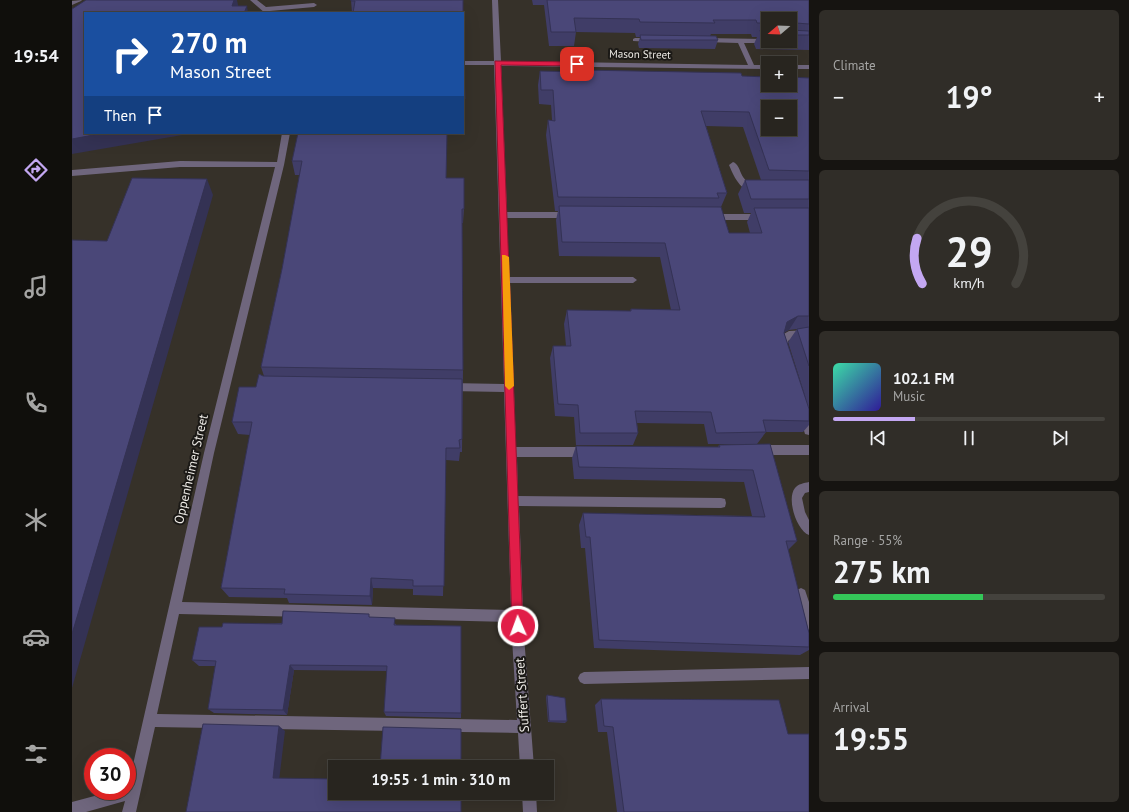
<!DOCTYPE html>
<meta charset="utf-8">
<style>
body{margin:0;font-family:"PT Sans",sans-serif;background:#302d28;color:#f1f3f6;height:100vh;display:flex;flex-direction:column;font-size:15px;white-space:nowrap}
*{box-sizing:border-box;margin:0}
p{font-size:13px;color:#a5a5a4}
.icon{flex:none;width:22px;height:22px;fill:none;stroke:currentColor;stroke-width:2;stroke-linecap:round;stroke-linejoin:round}
.map{position:relative;flex:1;overflow:hidden}
.panel{display:flex;flex-direction:column;gap:10px;padding:10px;background:#161411;width:320px}
.panel>*{flex:none}
.banner{position:absolute;left:12px;top:12px;width:380px;height:122px;border-radius:0px;box-shadow:0 4px 16px #0002,0 0 0 1px #44423d;background:#1a4fa0;color:#fff;overflow:hidden}
.needle{width:26px;rotate:251deg}
.tools{position:absolute;left:689px;top:12px;display:grid;gap:8px}
.tools a{display:grid;place-items:center;width:36px;height:36px;border-radius:0px;background:#28251f;box-shadow:0 4px 16px #0002,0 0 0 1px #44423d;font-size:20px}
.speed{position:absolute;left:12px;top:748px;display:flex;gap:8px;font-size:20px;font-weight:700;text-align:center}
.speed>*{display:grid;place-content:center;width:52px;height:52px;border-radius:50%;background:#28251f;box-shadow:0 4px 16px #0002,0 0 0 1px #44423d;line-height:1}
.speed .limit{border:6px solid #d22;background:#fff;color:#111}
.pin{position:absolute;display:grid;place-items:center;width:34px;height:34px;color:#fff;margin:-17px;border-radius:8px;box-shadow:0 2px 6px #0006}
.me{position:absolute;width:44px;margin:-22px;rotate:358deg;stroke-linejoin:round;filter:drop-shadow(0 0 3px #0008)}
.turn{display:flex;align-items:center;gap:14px;height:84px;padding:0 20px;font-size:18px}
.turn .icon{width:52px;height:52px;stroke-width:2.5}
.turn b{display:block;font-size:28px;line-height:34px}
.then{display:flex;align-items:center;height:38px;padding:0 20px;background:#0003;gap:8px;font-size:15px}
.big{font-size:30px;font-weight:700;line-height:1.1}
.panel .widget{flex:1;display:flex;flex-direction:column;justify-content:center;gap:6px;min-width:0;padding:0 14px;border-radius:6px;background:#302d28}
.panel .dial{align-items:center;gap:0}
.dial svg{height:104px;overflow:visible;fill:none;stroke:#44423d;stroke-width:7;stroke-linecap:round;text-anchor:middle}
.dial text{fill:#f1f3f6;stroke:none}
.song{display:flex;align-items:center;gap:12px}
.cover{width:48px;height:48px;border-radius:6px;background:linear-gradient(135deg,hsl(160 70% 55%),hsl(250 70% 35%))}
.played{height:4px;border-radius:2px;background:linear-gradient(90deg,#c3a7f2 30%,#44423d 30%)}
.keys{display:flex;justify-content:space-around;direction:ltr}
.heat{display:flex;justify-content:space-between;align-items:center;font-size:22px;direction:ltr}
.charge{height:6px;border-radius:3px;background:linear-gradient(90deg,#34c759 55%,#44423d 0)}
.trip{position:absolute;left:256px;top:760px;width:226px;height:40px;border-radius:0px;background:#28251f;box-shadow:0 4px 16px #0002,0 0 0 1px #44423d;font-weight:700;line-height:40px;text-align:center}
main{display:flex;flex:1;min-height:0}
.tabs{display:flex;flex-direction:column;width:72px;justify-content:space-around;align-items:center;background:#100f0c;color:#a5a5a4}
.tabs .icon{width:28px;height:28px}
.tabs .on{color:#c3a7f2}
.tabs b{font-size:18px;color:#f1f3f6}
.map>svg:first-child{display:block}
.lines{fill:none;stroke-linecap:round;stroke-linejoin:round}
.minor{fill:#6f667d;fill-rule:evenodd}
.wall{fill:#403d67;fill-rule:evenodd}
.shaded-wall{fill:#343254}
.building{fill:#4a4778;stroke:#343254;fill-rule:evenodd}
.route{fill:#e11d48;stroke:#92132f}
.slow{fill:#f59e0b}
.labels{text-anchor:middle;dominant-baseline:central;stroke-width:4;stroke-linejoin:round;paint-order:stroke}
.far-street-label{font-size:11px;fill:#eeebe6;stroke:#1b1916}
.street-label{font-size:13px;fill:#eeebe6;stroke:#1b1916}
</style>
<main>
<nav class="tabs">
<b>19:54</b>
<svg class="icon on" aria-label="directions" viewBox="0 0 24 24"><path d="M12 3l9 9-9 9-9-9zM9 14v-3h6M13 9l2 2-2 2"/></svg>
<svg class="icon" aria-label="music" viewBox="0 0 24 24"><path d="M9 18V5l10-2v13"/><circle cx="6" cy="18" r="3"/><circle cx="16" cy="16" r="3"/></svg>
<svg class="icon" aria-label="phone" viewBox="0 0 24 24"><path d="M5 4h4l2 5-3 2q2 4 5 5l2-3 5 2v4C11 20 4 13 5 4z"/></svg>
<svg class="icon" aria-label="climate" viewBox="0 0 24 24"><path d="M12 3v18M4 7l16 10M4 17L20 7"/></svg>
<svg class="icon" aria-label="car" viewBox="0 0 24 24"><path d="M5 17H2v-5l4-1 3-4h7l3 4 3 1v5h-3M9 17h6M6 11h13"/><circle cx="7" cy="17" r="2"/><circle cx="17" cy="17" r="2"/></svg>
<svg class="icon" aria-label="filters" viewBox="0 0 24 24"><path d="M4 7h16M4 17h16"/><circle cx="9" cy="7" r="2"/><circle cx="15" cy="17" r="2"/></svg>
</nav>
<div class="map">
<svg width="737" height="812" viewBox="0 0 737 812">
<rect width="100%" height="100%" fill="#363129"/>
<g class="lines">
<!-- minor -->
<path class="minor" d="M10,0L9,1L0,5V1Z
M178,0H185L194,7L242,3L245,5L242,7L198,11L200,13H193Z
M420,0H426L429,61L676,65L666,43L632,42L629,40L632,38L696,39V41H699L696,43H672L682,65H696V69L429,66L435,212H499L503,215L499,218H435L437,277H561L565,280L561,283H438L444,447H516L520,449L521,452L520,455L516,457H445L446,496L649,498L653,499L654,503L653,507L649,508L447,506L452,636L462,767H448L446,733L83,727L64,812H50L53,801L14,812H0V802L41,791H55L132,453L203,167H108L0,176V170L108,161L205,162L210,133H218L212,165L142,453L110,602L439,610L432,392L377,391L374,390L372,387L374,384L377,383L432,384L422,65H391V61H422ZM107,614L439,622L445,720L85,714Z
M563,38H580L583,40L580,42L561,41V39Z
M718,65H737V69H718Z
M661,162C671,166 665,181 686,187V191C670,195 662,177 657,165Z
M639,214H691L695,217L691,220H639L635,217Z
M737,330V338L719,339L716,341L714,352H708L706,349L708,336L717,331Z
M732,410L736,411L737,414V435L733,434L727,414L728,411Z
M688,445H737V455H688L684,453L683,450L684,447Z
M737,482V492L733,493L730,498L733,512L737,520V535C725,531 714,499 723,488C726,484 732,483 737,482Z
M729,588L733,590L737,602V630L733,628L731,624L723,594L725,590Z
M737,667V679L512,684L508,682L506,678L508,674L512,672Z
M450,793H464L465,812H451Z"/>
</g>
<!-- wall -->
<path class="wall" d="M279,0L391,13H280Z
M460,0H737V50L684,49L682,44L685,37H680L679,34H639L638,36L646,40L643,49L567,48L566,44L568,37H564L563,33L504,32L502,46H477L472,5H461ZM696,19H718V41H696Z
M391,70L393,99V113H391Z
M510,70L670,76L737,78V425L731,432H694L685,444H636L632,424L565,423L566,433L561,445H504L502,417L483,416L478,358L481,346H494L492,324L495,310L558,311L559,309L599,310L588,257L487,256L484,220L486,211H483L474,135L476,120H480L479,105L467,104L466,85L468,71L510,72ZM634,126L671,127L689,180H673L666,194L672,213H679L675,222L678,233H657L649,207L655,193ZM725,329L716,342L734,399L712,333V332L717,330Z
M360,134L374,178L392,209L391,223H390L391,370L390,452H388L387,461L374,460L371,596L341,595V589L301,588L300,605L217,603L215,598L157,597L149,588L178,435L166,434L160,422L191,376H192L189,367L210,269L228,175H223L220,161Z
M698,444L725,541L716,550L737,633V650L728,655L522,648L513,548H509L507,525L511,513L680,516L672,482L502,479L500,458L504,446L646,447L647,445Z
M298,617L324,624V625L389,713V718L314,716L312,712L315,671L222,670L215,715L142,713L136,709L144,666H127L120,660L150,627Z
M475,695L495,721L493,723L476,722L474,697Z
M529,699L716,734L737,812H545L535,732H526L523,705Z"/>
<!-- shaded-wall -->
<path class="shaded-wall" d="M158,0H165L167,10L162,13Z
M175,6L176,13H172Z
M32,133H115L116,134L0,154V139Z
M135,179L141,195L0,688V634Z
M726,316L717,330L707,336L715,322Z
M299,578L301,588L300,605L298,596Z
M218,665L222,670L215,715L211,710Z
M207,726L213,731L207,781L201,778Z"/>
<!-- building -->
<path class="building" d="M14,0H162L160,6H175L172,13H13V133H32L0,139V9Z
M279,0H391V13H281L283,1H279Z
M475,0H737V24L724,23L723,25H718V19H696V23H685L684,20H641L643,23L568,22L567,19L502,18L504,32H479Z
M688,30H696V34H689Z
M718,30L737,31V35H718Z
M568,35L644,36L646,40H569Z
M391,70H392L393,99H391Z
M510,70L669,73L670,76L696,77V85H718V77L737,78V171L697,170L677,112L629,111L655,193H645L647,198L486,197L476,120L483,121L481,90H469L468,71L510,72ZM696,107H718V129H696Z
M226,133H359V134H375L374,178H392V209H390L391,370L189,367L210,269L230,161H220Z
M60,178L135,179L0,634V240L35,241Z
M673,180H737V199H679Z
M487,206L649,207L657,233H690L682,208H737V316H726L715,322L712,333L737,409V421L691,420L694,432L644,433L639,412L563,411L566,433H508L506,405L486,404L481,346H499L495,310L559,311V309L608,310L593,243L490,242Z
M737,327V366L725,329Z
M187,374L191,376L390,379V439L387,440L388,448H374L372,586H341V580L299,578L298,596L212,594L213,589L149,588L180,422H160L167,387H184Z
M698,444L725,541H714L737,633V647L527,640L518,537H514L511,513L693,517L681,470L507,467L504,446L648,447L647,445Z
M211,611L297,614V617L323,618L322,625L389,626V713L312,712L315,666L218,665L211,710L136,709L144,661L120,660L127,627H150L151,623L210,624Z
M475,695L493,698L495,721H477Z
M529,699L707,700L716,734H737V812H552L541,727L532,726Z
M131,724L207,726L201,778L263,779V793H389V812H114Z
M311,727L389,729V767H308Z"/>
<!-- route -->
<path class="route" d="M423,61L505,62L508,64L505,66L429,65L451,626L450,630L446,631L442,630L440,626Z"/>
<!-- slow -->
<path class="slow" d="M430,255H433L437,257L442,386L437,390L433,386Z"/>
<g class="labels">
<!-- far-street labels -->
<g class="far-street-label">
<text transform="translate(568 54) rotate(1)">Mason Street</text>
</g>
<!-- street labels -->
<g class="street-label">
<text transform="translate(119 469) rotate(-77)">Oppenheimer Street</text>
<text transform="translate(450 695) rotate(-94)">Suffert Street</text>
</g>
</g>
</svg>
<div class="tools">
<a><svg class="needle" viewBox="-14 -14 28 28"><path d="M0-13l5 13h-10z" fill="#e53935"/><path d="M0 13l5-13h-10z" fill="#a5a5a4"/></svg></a>
<a>+</a>
<a>−</a>
</div>
<div class="speed"><div class="limit">30</div></div>
<div class="pin" style="left:505px;top:64px;background:#d93025"><svg class="icon" aria-label="arrive" viewBox="0 0 24 24"><path d="M6 21V4h12l-3 4 3 4H6"/></svg></div>
<svg class="me" style="left:446px;top:626px" viewBox="-20 -20 40 40"><circle r="17" fill="#e11d48" stroke="#fff" stroke-width="3"/><path d="M0-11L8 9 0 5-8 9z" fill="#fff"/></svg>
<div class="trip">19:55 · 1 min · 310 m</div>
<div class="banner">
<div class="turn"><svg class="icon" aria-label="right" viewBox="0 0 24 24"><path d="M7 20v-9h11M14 6l5 5-5 5"/></svg><div><b>270 m</b>Mason Street</div></div>
<div class="then">Then<svg class="icon" aria-label="arrive" viewBox="0 0 24 24"><path d="M6 21V4h12l-3 4 3 4H6"/></svg></div>
</div>
</div>
<section class="panel">
<div class="widget"><p>Climate</p>
<div class="heat"><a>−</a><b class="big">19°</b><a>+</a></div>
</div>
<div class="widget dial"><svg viewBox="0 0 100 80">
<path d="M14 69A42 42 0 1 1 86 69"/>
<path d="M14 69A42 42 0 0 1 10 34" stroke="#c3a7f2"/>
<text x="50" y="56" font-size="32" font-weight="700">29</text>
<text x="50" y="72" font-size="11">km/h</text>
</svg></div>
<div class="widget">
<div class="song"><i class="cover"></i><div><b>102.1 FM</b><p>Music</p></div></div>
<div class="played"></div>
<div class="keys"><svg class="icon" aria-label="previous" viewBox="0 0 24 24"><path d="M18 5L8 12l10 7zM5 5v14"/></svg><svg class="icon" aria-label="pause" viewBox="0 0 24 24"><path d="M8 5v14M16 5v14"/></svg><svg class="icon" aria-label="next" viewBox="0 0 24 24"><path d="M6 5l10 7-10 7zM19 5v14"/></svg></div>
</div>
<div class="widget"><p>Range · 55%</p><b class="big">275 km</b><div class="charge"></div></div>
<div class="widget"><p>Arrival</p><b class="big">19:55</b></div>
</section>
</main>
